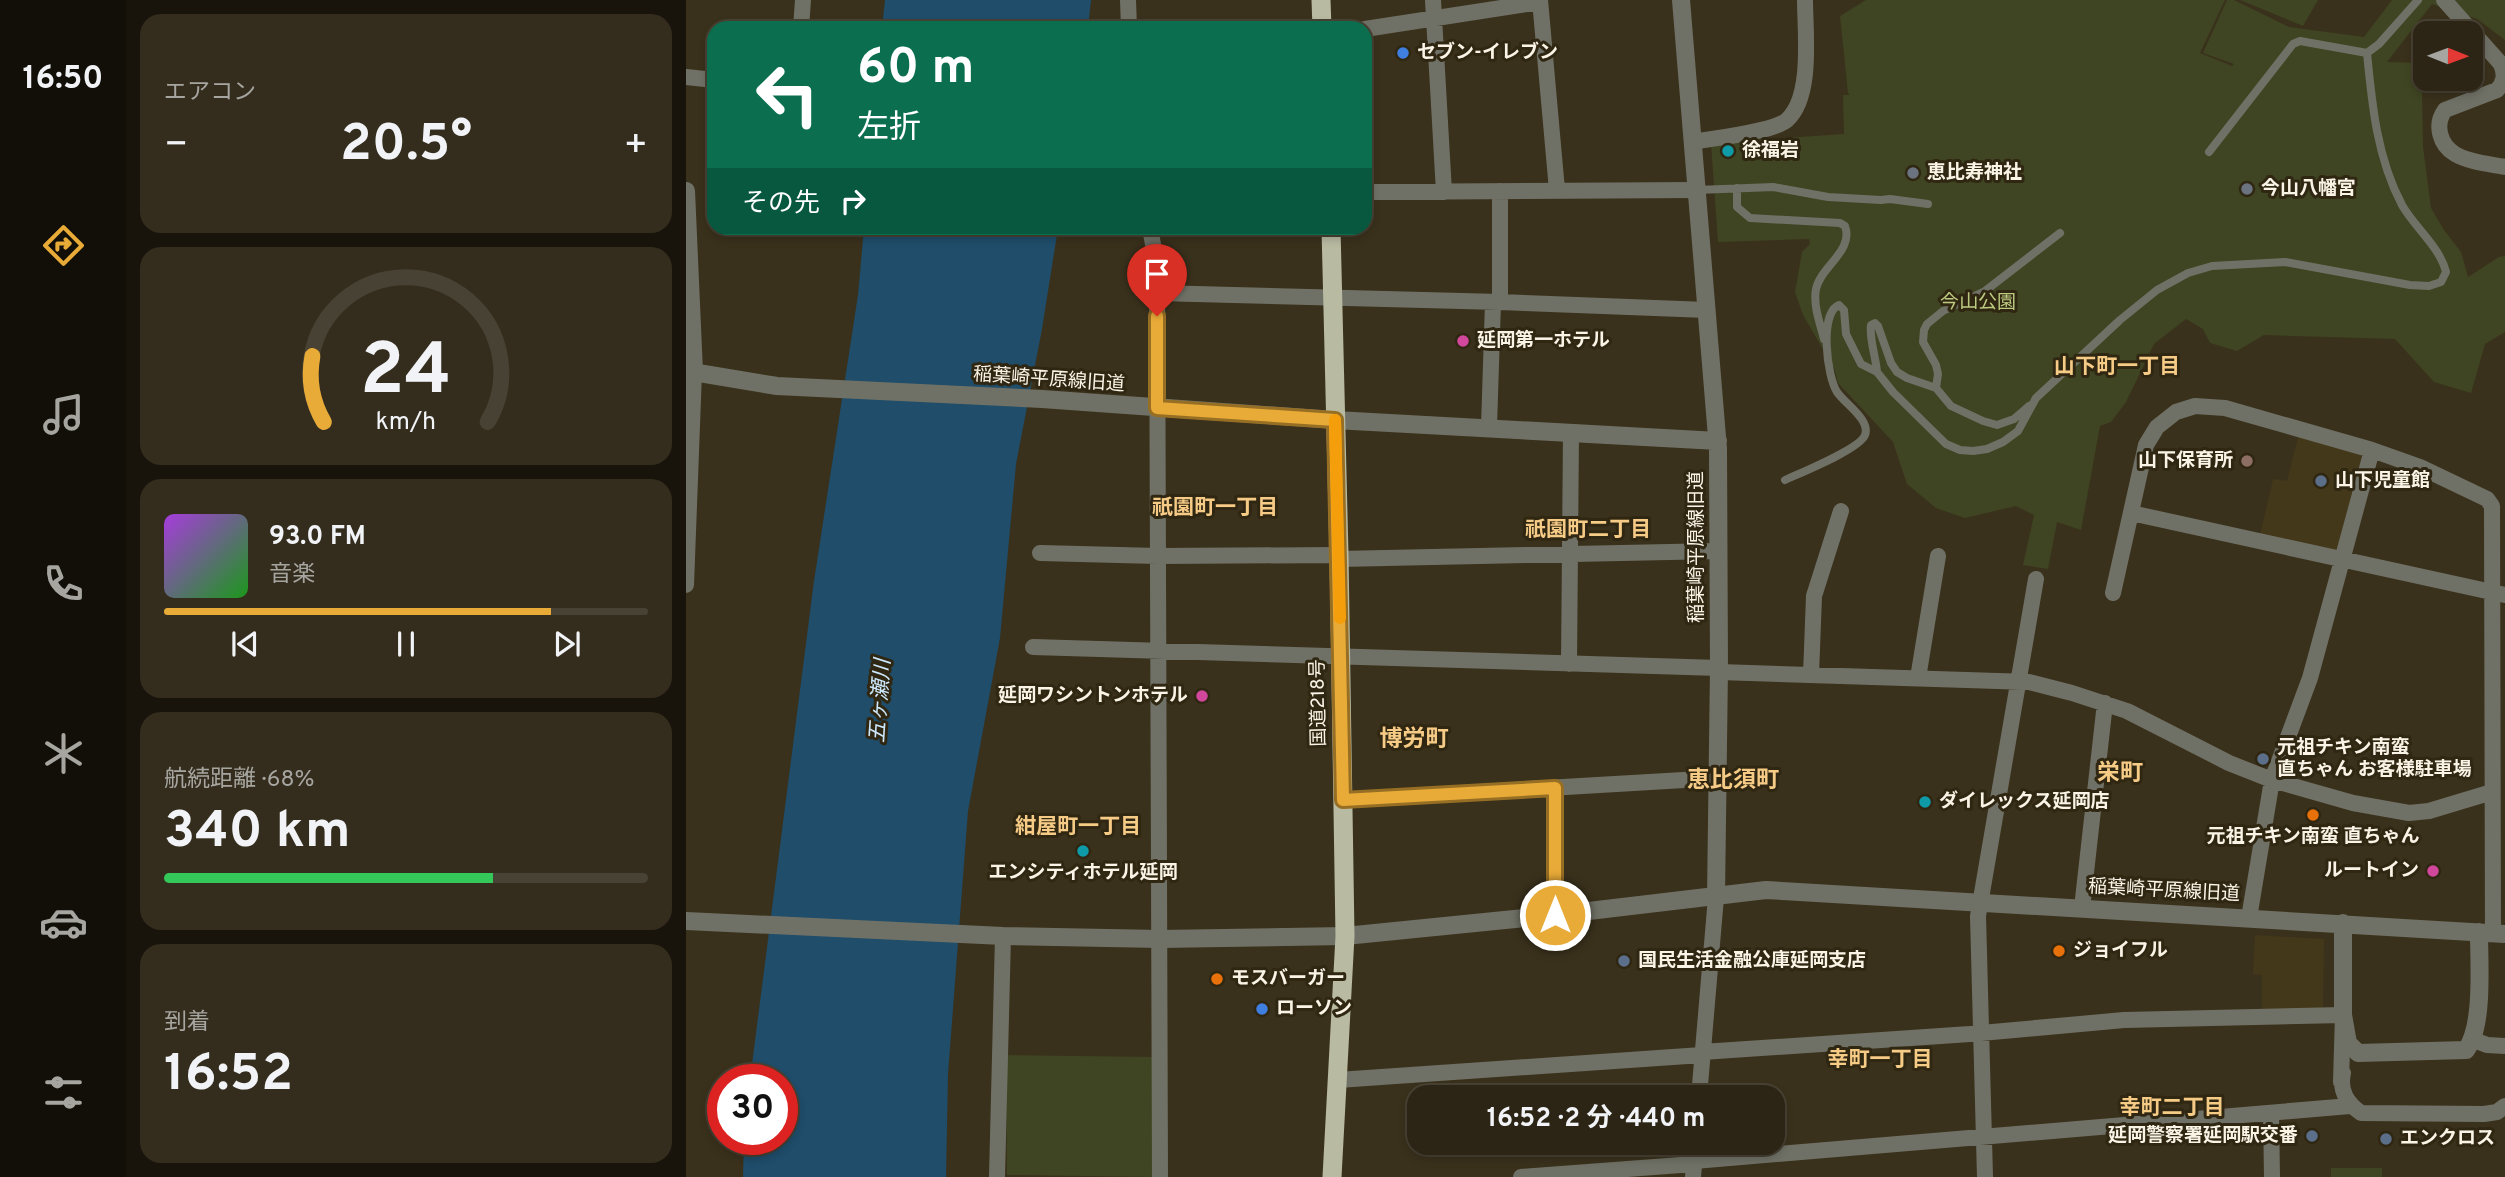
<!DOCTYPE html>
<html lang="ja">
<meta charset="utf-8">
<style>
body{margin:0;font-family:Overpass,"Noto Sans JP",sans-serif;background:#342d1e;color:#f1f3f6;height:100vh;display:flex;flex-direction:column;font-size:26px;white-space:nowrap}
*{box-sizing:border-box;margin:0}
p{font-size:23px;color:#a6a5a0}
.icon{flex:none;width:38px;height:38px;fill:none;stroke:currentColor;stroke-width:2;stroke-linecap:round;stroke-linejoin:round}
.map{position:relative;flex:1;overflow:hidden}
.side{display:flex;flex-direction:column;gap:14px;padding:14px;background:#18140c;width:560px}
.side>*{flex:none}
.hud{position:absolute;left:21px;top:21px;width:665px;height:214px;border-radius:21px;box-shadow:0 4px 10px #0003,0 0 0 2px #484234;background:#0b6e4f;color:#fff;overflow:hidden}
.needle{width:46px;rotate:91deg}
.controls{position:absolute;left:1727px;top:21px;display:grid;gap:14px}
.controls a{display:grid;place-items:center;width:70px;height:70px;border-radius:14px;background:#2c2515;box-shadow:0 4px 10px #0003,0 0 0 2px #484234;font-size:35px}
.speed{position:absolute;left:21px;top:1064px;display:flex;gap:14px;font-size:35px;font-weight:700;text-align:center}
.speed>*{display:grid;place-content:center;width:91px;height:91px;border-radius:50%;background:#2c2515;box-shadow:0 4px 10px #0003,0 0 0 2px #484234;line-height:1}
.speed .limit{border:10px solid #d22;background:#fff;color:#111}
.pin{position:absolute;display:grid;place-items:center;width:60px;height:60px;color:#fff;margin:-72px -30px;border-radius:50% 50% 50% 0;rotate:-45deg;box-shadow:0 0 7px #0007}
.pin .icon{rotate:45deg}
.me{position:absolute;width:77px;margin:-38px;rotate:0deg;stroke-linejoin:round;filter:drop-shadow(0 0 5px #0008)}
.turn{display:flex;align-items:center;gap:24px;height:147px;padding:0 35px;font-size:32px}
.turn .icon{width:91px;height:91px;stroke-width:2.5}
.turn b{display:block;font-size:49px;line-height:60px}
.then{display:flex;align-items:center;height:66px;padding:0 35px;background:#0003;gap:14px;font-size:26px}
.big{font-size:52px;font-weight:700;line-height:1.1}
.side .widget{flex:1;display:flex;flex-direction:column;justify-content:center;gap:10px;min-width:0;padding:0 24px;border-radius:21px;background:#342d1e}
.side .dial{align-items:center;gap:0}
.dial svg{height:182px;overflow:visible;fill:none;stroke:#484234;stroke-width:7;stroke-linecap:round;text-anchor:middle}
.dial text{fill:#f1f3f6;stroke:none}
.song{display:flex;align-items:center;gap:21px}
.cover{width:84px;height:84px;border-radius:10px;background:linear-gradient(135deg,hsl(280 70% 55%),hsl(120 70% 35%))}
.played{height:7px;border-radius:4px;background:linear-gradient(90deg,#e9ab38 80%,#484234 80%)}
.keys{display:flex;justify-content:space-around;direction:ltr}
.heat{display:flex;justify-content:space-between;align-items:center;font-size:38px;direction:ltr}
.charge{height:10px;border-radius:5px;background:linear-gradient(90deg,#34c759 68%,#484234 0)}
.trip{position:absolute;left:721px;top:1085px;width:378px;height:70px;border-radius:21px;background:#2c2515;box-shadow:0 4px 10px #0003,0 0 0 2px #484234;font-weight:700;line-height:70px;text-align:center}
main{display:flex;flex:1;min-height:0}
.tabs{display:flex;flex-direction:column;width:126px;justify-content:space-around;align-items:center;background:#120f08;color:#a6a5a0}
.tabs .icon{width:49px;height:49px}
.tabs .selected{color:#e9ab38}
.tabs b{font-size:32px;color:#f1f3f6}
.map>svg:first-child{display:block}
.built{fill:#44381b}
.green{fill:#3f4522}
.water{fill:#1f4d6a}
.lines{fill:none;stroke-linecap:round;stroke-linejoin:round}
.service{stroke:#707166;stroke-width:8}
.minor{stroke:#707166;stroke-width:16}
.tertiary{stroke:#707166;stroke-width:18}
.trunk{stroke:#b9baa2;stroke-width:19}
.route-casing{stroke:#976f24;stroke-width:18}
.route{stroke:#e9ab38;stroke-width:12}
.slow{stroke:#f59e0b;stroke-width:12}
.shop-dot{fill:#3f7fe0;stroke:#302712;stroke-width:2.5}
.culture-dot{fill:#0f9aa8;stroke:#302712;stroke-width:2.5}
.worship-dot{fill:#6b7280;stroke:#302712;stroke-width:2.5}
.hotel-dot{fill:#d1479c;stroke:#302712;stroke-width:2.5}
.education-dot{fill:#8d6e63;stroke:#302712;stroke-width:2.5}
.service-dot{fill:#5c6f8a;stroke:#302712;stroke-width:2.5}
.food-dot{fill:#e8710a;stroke:#302712;stroke-width:2.5}
.labels{text-anchor:middle;dominant-baseline:central;stroke-width:6;stroke-linejoin:round;paint-order:stroke}
.poi-label{font-size:19px;font-weight:bold;fill:#faf4e7;stroke:#302712;text-anchor:start}
.park-label{font-size:19px;fill:#bbca7f;stroke:#302712}
.street-label{font-size:19px;fill:#faf4e7;stroke:#302712}
.neighbourhood-label{font-size:21px;font-weight:bold;fill:#f6cb86;stroke:#302712}
.water-label{font-size:21px;font-style:italic;fill:#cde9fd;stroke:#302712}
.quarter-label{font-size:23px;font-weight:bold;fill:#f6cb86;stroke:#302712}
</style>
<main>
<nav class="tabs">
<b>16:50</b>
<svg class="icon selected" aria-label="directions" viewBox="0 0 24 24"><path d="M12 3l9 9-9 9-9-9zM9 14v-3h6M13 9l2 2-2 2"/></svg>
<svg class="icon" aria-label="music" viewBox="0 0 24 24"><path d="M9 18V5l10-2v13"/><circle cx="6" cy="18" r="3"/><circle cx="16" cy="16" r="3"/></svg>
<svg class="icon" aria-label="phone" viewBox="0 0 24 24"><path d="M5 4h4l2 5-3 2q2 4 5 5l2-3 5 2v4C11 20 4 13 5 4z"/></svg>
<svg class="icon" aria-label="climate" viewBox="0 0 24 24"><path d="M12 3v18M4 7l16 10M4 17L20 7"/></svg>
<svg class="icon" aria-label="car" viewBox="0 0 24 24"><path d="M5 17H2v-5l4-1 3-4h7l3 4 3 1v5h-3M9 17h6M6 11h13"/><circle cx="7" cy="17" r="2"/><circle cx="17" cy="17" r="2"/></svg>
<svg class="icon" aria-label="filters" viewBox="0 0 24 24"><path d="M4 7h16M4 17h16"/><circle cx="9" cy="7" r="2"/><circle cx="15" cy="17" r="2"/></svg>
</nav>
<section class="side">
<div class="widget"><p>エアコン</p>
<div class="heat"><a>−</a><b class="big">20.5°</b><a>+</a></div>
</div>
<div class="widget dial"><svg viewBox="0 0 100 80">
<path d="M14 69A42 42 0 1 1 86 69"/>
<path d="M14 69A42 42 0 0 1 9 40" stroke="#e9ab38"/>
<text x="50" y="56" font-size="32" font-weight="700">24</text>
<text x="50" y="72" font-size="11">km/h</text>
</svg></div>
<div class="widget">
<div class="song"><i class="cover"></i><div><b>93.0 FM</b><p>音楽</p></div></div>
<div class="played"></div>
<div class="keys"><svg class="icon" aria-label="previous" viewBox="0 0 24 24"><path d="M18 5L8 12l10 7zM5 5v14"/></svg><svg class="icon" aria-label="pause" viewBox="0 0 24 24"><path d="M8 5v14M16 5v14"/></svg><svg class="icon" aria-label="next" viewBox="0 0 24 24"><path d="M6 5l10 7-10 7zM19 5v14"/></svg></div>
</div>
<div class="widget"><p>航続距離 · 68%</p><b class="big">340 km</b><div class="charge"></div></div>
<div class="widget"><p>到着</p><b class="big">16:52</b></div>
</section>
<div class="map">
<svg width="1819" height="1177" viewBox="0 0 1819 1177">
<rect width="100%" height="100%" fill="#3a311c"/>
<!-- built -->
<path class="built" d="M1613,434L1673,452L1676,457L1651,551L1574,535L1587,479L1601,481Z
M1569,935L1638,939L1637,1009H1576V975L1567,974Z"/>
<!-- green -->
<path class="green" d="M1180,0H1539L1514,53L1546,66L1548,64L1517,53L1541,0H1548L1603,27L1678,37L1706,0H1819V40L1791,19L1746,4L1701,62L1739,63L1736,92L1737,147L1745,208L1758,230L1775,252L1782,277L1813,257L1819,256V332L1799,344L1785,393L1748,382L1709,339L1578,335L1551,351L1524,343L1517,329L1500,319L1468,344L1440,402L1425,422L1414,426L1395,530L1371,522L1362,569L1337,565L1348,515L1330,506L1279,518L1250,508L1221,484L1207,442L1152,383L1148,368L1117,315L1109,292L1116,252L1124,244L1123,239L1032,242L1025,143L1158,134L1157,95H1164L1162,93L1154,16Z
M1554,0H1632L1617,26Z
M320,1055L468,1057L470,1177L321,1175Z
M1645,1168H1696V1177H1645Z"/>
<!-- water -->
<path class="water" d="M199,0H405L402,28H196Z
M178,228H372L356,329L330,464L314,638L282,811L262,1074L260,1177H57L58,1139H96V1080H64L128,581L172,295Z"/>
<g class="lines">
<!-- service -->
<path class="service" d="M1523,152L1607,44L1614,41L1681,53L1693,44L1732,0
M1051,188V207L1064,218L1154,223L1159,226C1168,251 1135,266 1130,289C1127,306 1134,323 1138,339
M1011,190L1087,187L1142,197L1195,200L1204,199L1242,204
M1191,372C1190,358 1183,338 1185,325L1189,323L1192,326L1205,363L1211,372L1221,378L1250,388L1265,406L1297,421L1311,425L1328,419L1343,406
M1250,388L1252,374L1250,365L1237,342L1238,330L1241,324L1257,311L1299,291L1374,233
M1099,480C1114,473 1174,449 1179,435C1185,420 1158,403 1151,392C1141,377 1133,313 1153,305L1158,310L1160,334L1175,364L1191,372L1207,392L1260,444L1274,450L1287,451L1301,449L1317,442L1332,431L1350,398L1434,320L1471,290L1502,273L1526,266L1599,262L1724,285L1743,286L1755,282L1760,272C1754,247 1729,228 1716,205C1691,158 1686,105 1681,53"/>
<!-- minor -->
<path class="minor" d="M442,0L443,28
M747,0L758,192
M854,0L871,190
M1758,0L1815,64C1819,74 1819,82 1811,90L1759,110C1748,125 1754,145 1769,154C1782,162 1804,164 1819,167
M115,28L117,0
M679,29L854,2
M0,77L28,80
M1007,142C1028,138 1087,132 1101,120C1127,97 1119,32 1119,0
M814,191V302
M679,192L1011,190
M464,228L471,266L474,1177
M471,293L814,302L1021,310
M803,427L807,302
M1445,513L1819,595
M354,553L472,556L653,555
M653,559L1032,551
M0,585L8,372
M1427,593L1460,445L1471,427L1490,412L1509,406L1539,408L1686,450L1734,467L1801,499L1806,506L1807,933
M347,647L1033,668
M883,664L885,433
M1033,672L1343,682L1386,693L1441,711L1543,763L1586,780L1667,803L1723,813L1743,811L1806,792
M1125,675L1128,596L1155,511
M1232,678L1252,556
M869,787V915
M657,800L1032,778
M1396,908L1419,703
M1563,918L1586,780L1624,678L1686,450
M1788,1040L1801,1045L1819,1046
M1016,1052L1284,1034L1438,1020L1657,1015L1655,1082
M1657,1073C1653,1091 1661,1103 1675,1113L1798,1114L1811,1112L1819,1106
M652,1080L1016,1055
M1013,1097L1030,897
M1585,1113L1586,1177
M1008,1161L1664,1106
M311,1177L317,936
M835,1177L1008,1164
M1007,1177L1010,1143
M1299,1177L1292,916L1350,579"/>
<!-- tertiary -->
<path class="tertiary" d="M995,0L1032,449L1033,668L1030,897
M0,191L8,372
M0,371L91,386L356,399L649,420L1032,441
M0,921L317,936L474,939L659,936L869,915L1080,890L1819,934
M1657,923V1015L1662,1043L1672,1053L1780,1050C1798,1026 1793,963 1793,932"/>
<!-- trunk -->
<path class="trunk" d="M635,0L636,28
M645,228L653,555L659,936L646,1177"/>
</g>
<g class="lines">
<!-- route casing -->
<g class="route-casing">
<path id="route" d="M471,316V408L649,420L657,800L869,788V915"/>
</g>
<!-- route -->
<use href="#route" class="route"/>
<!-- slow -->
<path class="slow" d="M649,420L654,618"/>
</g>
<!-- markers -->
<g class="shop-dot">
<circle cx="717" cy="53" r="7"/>
<circle cx="576" cy="1009" r="7"/>
</g>
<g class="culture-dot">
<circle cx="1042" cy="151" r="7"/>
<circle cx="1239" cy="802" r="7"/>
<circle cx="397" cy="851" r="7"/>
</g>
<g class="worship-dot">
<circle cx="1227" cy="173" r="7"/>
<circle cx="1561" cy="189" r="7"/>
</g>
<g class="hotel-dot">
<circle cx="777" cy="341" r="7"/>
<circle cx="516" cy="696" r="7"/>
<circle cx="1747" cy="871" r="7"/>
</g>
<circle class="education-dot" cx="1561" cy="461" r="7"/>
<g class="service-dot">
<circle cx="1635" cy="481" r="7"/>
<circle cx="1577" cy="759" r="7"/>
<circle cx="938" cy="961" r="7"/>
<circle cx="1626" cy="1136" r="7"/>
<circle cx="1700" cy="1139" r="7"/>
</g>
<g class="food-dot">
<circle cx="1627" cy="815" r="7"/>
<circle cx="1373" cy="951" r="7"/>
<circle cx="531" cy="979" r="7"/>
</g>
<g class="labels">
<!-- poi labels -->
<g class="poi-label">
<text x="731" y="53">セブン-イレブン</text>
<text x="1056" y="151">徐福岩</text>
<text x="1241" y="173">恵比寿神社</text>
<text x="1575" y="189">今山八幡宮</text>
<text x="791" y="341">延岡第一ホテル</text>
<text x="1547" y="461" text-anchor="end">山下保育所</text>
<text x="1649" y="481">山下児童館</text>
<text x="502" y="696" text-anchor="end">延岡ワシントンホテル</text>
<text x="1591" y="748">元祖チキン南蛮<tspan x="1591" dy="22">直ちゃん お客様駐車場</tspan></text>
<text x="1253" y="802">ダイレックス延岡店</text>
<text x="1627" y="837" text-anchor="middle">元祖チキン南蛮 直ちゃん</text>
<text x="1733" y="871" text-anchor="end">ルートイン</text>
<text x="397" y="873" text-anchor="middle">エンシティホテル延岡</text>
<text x="1387" y="951">ジョイフル</text>
<text x="952" y="961">国民生活金融公庫延岡支店</text>
<text x="545" y="979">モスバーガー</text>
<text x="590" y="1009">ローソン</text>
<text x="1612" y="1136" text-anchor="end">延岡警察署延岡駅交番</text>
<text x="1714" y="1139">エンクロス</text>
</g>
<!-- park labels -->
<g class="park-label">
<text x="1292" y="303">今山公園</text>
</g>
<!-- street labels -->
<g class="street-label">
<text transform="translate(363 380) rotate(4)">稲葉崎平原線旧道</text>
<text transform="translate(1011 547) rotate(-90)">稲葉崎平原線旧道</text>
<text transform="translate(633 703) rotate(-91)">国道218号</text>
<text transform="translate(1478 891) rotate(3)">稲葉崎平原線旧道</text>
</g>
<!-- neighbourhood labels -->
<g class="neighbourhood-label">
<text x="1431" y="367">山下町一丁目</text>
<text x="529" y="508">祇園町一丁目</text>
<text x="902" y="530">祇園町二丁目</text>
<text x="392" y="827">紺屋町一丁目</text>
<text x="1194" y="1060">幸町一丁目</text>
<text x="1486" y="1108">幸町二丁目</text>
</g>
<!-- water labels -->
<g class="water-label">
<text transform="translate(195 701) rotate(-86)">五ヶ瀬川</text>
</g>
<!-- quarter labels -->
<g class="quarter-label">
<text x="728" y="740">博労町</text>
<text x="1434" y="774">栄町</text>
<text x="1047" y="781">恵比須町</text>
</g>
</g>
</svg>
<div class="controls">
<a><svg class="needle" viewBox="-14 -14 28 28"><path d="M0-13l5 13h-10z" fill="#e53935"/><path d="M0 13l5-13h-10z" fill="#a6a5a0"/></svg></a>
</div>
<div class="speed"><div class="limit">30</div></div>
<div class="pin" style="left:471px;top:316px;background:#d93025"><svg class="icon" aria-label="arrive" viewBox="0 0 24 24"><path d="M6 21V4h12l-3 4 3 4H6"/></svg></div>
<svg class="me" style="left:869px;top:915px" viewBox="-20 -20 40 40"><circle r="17" fill="#e9ab38" stroke="#fff" stroke-width="3"/><path d="M0-11L8 9 0 5-8 9z" fill="#fff"/></svg>
<div class="trip">16:52 · 2 分 · 440 m</div>
<div class="hud">
<div class="turn"><svg class="icon" aria-label="left" viewBox="0 0 24 24"><path d="M17 20v-9H6M10 6l-5 5 5 5"/></svg><div><b>60 m</b>左折</div></div>
<div class="then">その先<svg class="icon" aria-label="right" viewBox="0 0 24 24"><path d="M7 20v-9h11M14 6l5 5-5 5"/></svg></div>
</div>
</div>
</main>
